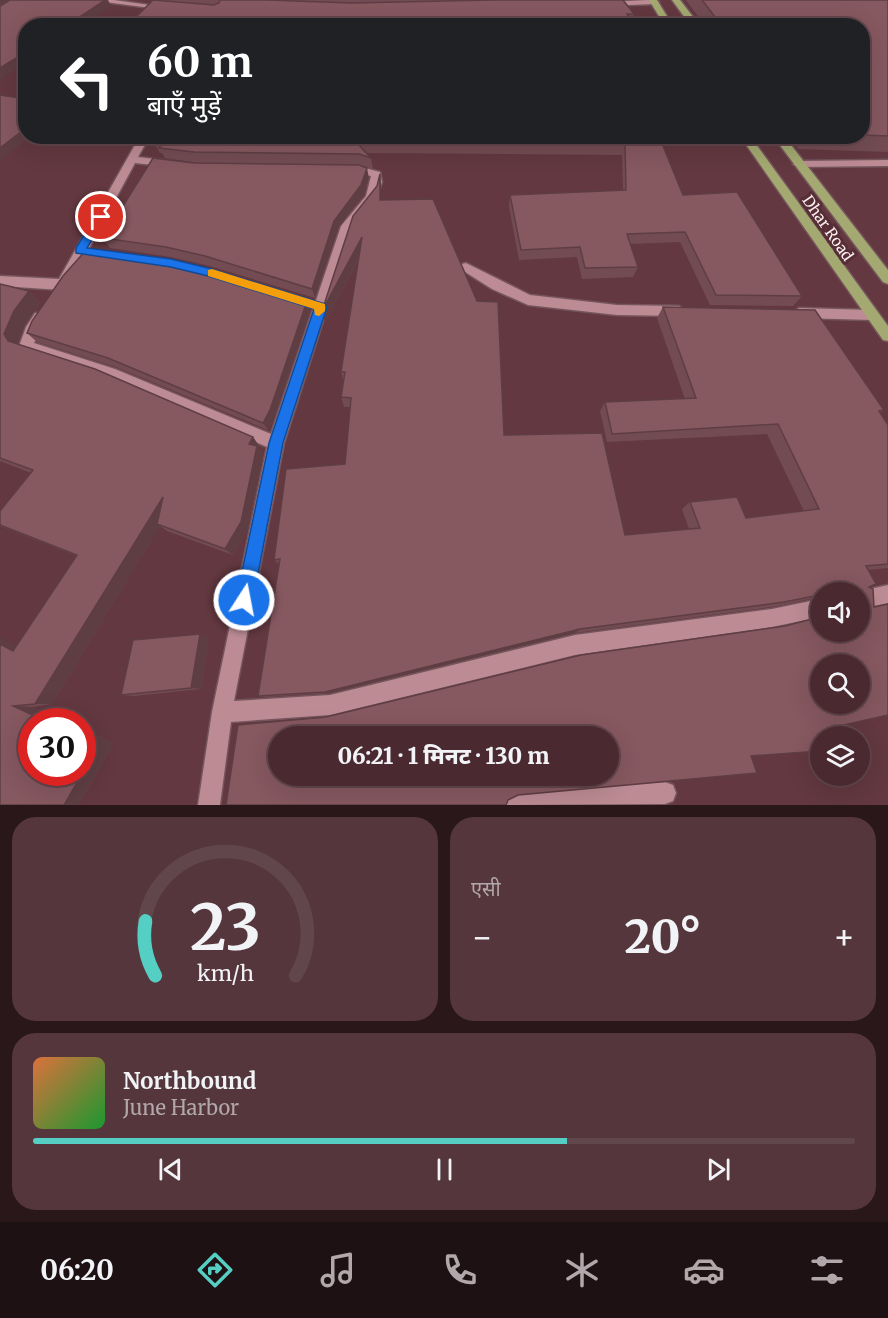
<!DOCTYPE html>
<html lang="hi">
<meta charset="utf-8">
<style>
body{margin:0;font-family:Merriweather,"Noto Sans Devanagari",serif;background:#54363c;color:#f1f3f6;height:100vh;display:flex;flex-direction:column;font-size:22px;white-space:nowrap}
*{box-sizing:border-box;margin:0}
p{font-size:20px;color:#b2a7ab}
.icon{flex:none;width:33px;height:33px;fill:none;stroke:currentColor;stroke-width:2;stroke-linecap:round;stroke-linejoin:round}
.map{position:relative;height:805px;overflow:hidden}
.sheet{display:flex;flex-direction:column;gap:12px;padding:12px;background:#29171a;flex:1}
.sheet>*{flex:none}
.banner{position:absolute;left:18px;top:18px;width:852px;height:126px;border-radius:24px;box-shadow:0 6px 24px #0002,0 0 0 2px #61464c;background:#202124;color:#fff;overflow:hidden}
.tools{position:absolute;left:810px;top:582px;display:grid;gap:12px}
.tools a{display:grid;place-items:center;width:60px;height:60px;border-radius:50%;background:#4a2a30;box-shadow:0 6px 24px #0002,0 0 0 2px #61464c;font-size:30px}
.speed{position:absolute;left:18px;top:708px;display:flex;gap:12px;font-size:30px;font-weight:700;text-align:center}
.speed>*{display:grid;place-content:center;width:78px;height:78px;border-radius:50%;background:#4a2a30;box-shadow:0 6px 24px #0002,0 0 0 2px #61464c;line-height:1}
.speed .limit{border:9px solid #d22;background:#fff;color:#111}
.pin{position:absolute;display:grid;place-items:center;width:51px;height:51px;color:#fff;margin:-26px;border:3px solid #fff;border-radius:50%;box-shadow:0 2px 6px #0007}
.me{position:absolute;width:66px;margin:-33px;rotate:11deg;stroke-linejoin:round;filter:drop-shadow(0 0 4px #0008)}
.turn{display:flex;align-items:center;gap:21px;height:126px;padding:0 30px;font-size:27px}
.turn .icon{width:78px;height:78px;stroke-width:2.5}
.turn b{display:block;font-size:42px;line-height:51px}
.big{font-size:45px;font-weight:800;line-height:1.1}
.sheet .card{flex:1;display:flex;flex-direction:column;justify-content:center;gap:9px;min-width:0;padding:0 21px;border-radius:24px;background:#54363c}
.sheet .dial{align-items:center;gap:0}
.dial svg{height:156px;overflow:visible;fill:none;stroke:#61464c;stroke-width:7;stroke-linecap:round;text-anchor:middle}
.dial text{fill:#f1f3f6;stroke:none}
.song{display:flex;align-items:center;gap:18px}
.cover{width:72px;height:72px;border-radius:9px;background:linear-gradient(135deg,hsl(20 70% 55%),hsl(130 70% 35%))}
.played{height:6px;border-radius:3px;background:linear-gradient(90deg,#55cec4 65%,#61464c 65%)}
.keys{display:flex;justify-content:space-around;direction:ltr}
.heat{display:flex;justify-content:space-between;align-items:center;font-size:33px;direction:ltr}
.sheet .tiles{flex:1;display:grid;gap:12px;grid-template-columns:1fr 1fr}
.card:last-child{grid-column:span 2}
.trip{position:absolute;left:268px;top:726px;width:351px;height:60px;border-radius:30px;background:#4a2a30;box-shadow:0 6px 24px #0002,0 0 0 2px #61464c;font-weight:800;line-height:60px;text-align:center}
.menu{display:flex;height:96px;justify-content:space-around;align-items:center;background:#1e1113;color:#b2a7ab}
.menu .icon{width:42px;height:42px}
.menu .on{color:#55cec4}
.menu b{font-size:27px;color:#f1f3f6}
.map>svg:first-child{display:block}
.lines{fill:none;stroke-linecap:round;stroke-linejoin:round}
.minor-casing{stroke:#75555c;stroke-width:3}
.major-casing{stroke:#75555c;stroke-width:3}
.minor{fill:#bc8b93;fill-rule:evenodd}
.major{fill:#a3a970;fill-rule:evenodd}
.wall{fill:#734c53}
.shaded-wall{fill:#5e3e43}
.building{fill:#865860;stroke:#5e3e43;stroke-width:1.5;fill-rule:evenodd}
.route{fill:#1a73e8;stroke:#114b97;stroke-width:1.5}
.slow{fill:#f59e0b}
.labels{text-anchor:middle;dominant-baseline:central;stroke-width:6;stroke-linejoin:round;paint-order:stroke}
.far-street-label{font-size:15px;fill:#fcf0f2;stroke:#572e36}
</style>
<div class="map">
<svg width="888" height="805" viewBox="0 0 888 805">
<rect width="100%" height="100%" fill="#633840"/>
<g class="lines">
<!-- minor casing -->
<g class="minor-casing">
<path id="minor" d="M89,0H114L171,8L167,10Z
M648,0L659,2L655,4L605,6L601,4L605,2Z
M140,136H150L138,157L172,161L177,164L172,167L135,163L68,287L62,290L0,286V276L59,279Z
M888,160V166L798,167L793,164L798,161Z
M348,167H361L380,172L382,182L377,196L353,227L284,443L234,701L330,695L575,635L772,609L820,599V617L772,627L575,655L330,715L231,722L220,805H198L212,712L267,447L106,377L21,350L19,346L26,327L35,313H45L47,317L34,343L115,369L271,434L341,226L366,196L371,176L344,172L343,170Z
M466,263L530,295L617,305L679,306L686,311L679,316L617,315L528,305L492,289L462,270L460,267L462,264Z
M799,308L872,310L879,315L872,320L799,318L792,313Z
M888,585V603L860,609V592H856Z
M665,782L673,785L676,793L673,801L665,804L504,805L507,797L515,794Z"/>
</g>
<!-- major casing -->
<g class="major-casing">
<path id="major" d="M649,0H657L673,26H665Z
M672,0H680L700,26H691Z
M740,136H750L888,326V341L883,340Z
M773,136H784L888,270V284L883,282Z"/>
</g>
<!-- minor -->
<use href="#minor" class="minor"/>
<!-- major -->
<use href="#major" class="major"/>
</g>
<!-- wall -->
<path class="wall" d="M164,0H623L634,14L632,21L127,26L164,1Z
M686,0H888V152L798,149L792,136H862V26H705Z
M659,136L683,195L802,296L793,306L710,305L680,242L630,244L638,267L633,277L582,279L577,257L519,260L509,206L510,195L623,190L622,155L367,153L371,158L373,169L361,165L199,163L165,158L162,153H160L154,143Z
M194,163L369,178L363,195L336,231L315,298L210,266L171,257L110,248L103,238Z
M381,186V200L504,435L625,535L689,529L682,509L690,502L746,518L804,511L767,434L607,442L600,411L605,402L685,399L657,318L663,307L884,410L880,413L888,425V568L868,570L869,587L874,607L888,715L326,717L820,632L860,592H820V598V597L772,607L575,633L330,693L265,697L258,696L279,564L274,560L345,464L350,407H344L341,397L343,380L341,372L359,259L325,322L322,311Z
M0,284L29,291L40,303L26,322L17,344L253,437L259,446L258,448L263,455L248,529L233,555L167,531L160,526L52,704L31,707L114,743L79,805H0L16,646L77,556L0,526V511L31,473L0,461Z
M307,301L310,310L274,418L268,430L116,367L37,342L27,333Z
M209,637L201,689L134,696L121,695Z"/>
<!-- shaded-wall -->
<path class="shaded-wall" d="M0,0H9L0,6Z
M105,0H108L111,6L81,26H66Z
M26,52V63L0,80V68Z
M26,128V136H31L0,161V148Z
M367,168L369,178L363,195L336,231L315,298L312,289L334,221Z
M380,174L381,186L382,212L380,200Z
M362,237L364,249L325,322L322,311Z
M29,291L40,303L26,322L17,345L8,341L4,334L14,311Z
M307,301L310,310L274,418L268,430L263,423Z
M253,437L259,446L258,448L263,455L248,529L233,555L225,549L249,444Z
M163,497L157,524L160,526L52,704H35Z
M580,629L575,633L330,693L325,692Z
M200,634L209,637L201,689L191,688Z
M0,637L30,654L13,651L0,644Z
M13,706L31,707L65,722H48Z
M82,729L114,743L79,805H64L82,737Z"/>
<!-- building -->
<path class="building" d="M10,0H105L66,26H26V52L0,68V6Z
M153,0L214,5L219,3L220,0H267L351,3L493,0H623L634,14H627L636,26H127Z
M702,0H888V136L862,135V26H722Z
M0,95L26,99V128L0,148Z
M158,136H659L683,195L737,192L802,296L716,295L685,232L627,234L638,267L585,268L580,247L521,250L510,195L626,190L625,145L356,142L371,158L359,154L194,152L159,148L163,143H154Z
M153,158L194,163L359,165L367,168L361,185L334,221L312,289L205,256L166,247L103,238Z
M380,174V200L433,199L477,301L498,302L504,435L602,433L625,535L700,528L690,502L737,497L746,518L819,509L778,424L612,434L605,402L696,398L663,307L815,310L884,410L879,411L888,425V564L866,566L876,584L869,587L873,589L874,607L888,604V715L826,729L829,736H820V751L751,756L757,773L518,795L508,800L506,805H226L238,725L326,717L581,655L785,626L820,617V632H860V592H820V595L784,602L580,629L325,692L258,696L280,559L274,560L286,469L345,464L351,398L341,397L345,372H341L362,237L322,311L353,216L377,186ZM820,664H860V704H820ZM279,736H609V776H279Z
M87,249L165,260L202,269L307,301L270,410L263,423L108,358L27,333L32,321L63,276Z
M0,284L29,291L14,311L4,334L8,341L95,369L253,437L249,444L257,446L241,522L225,549L157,524L163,497L35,704L13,706L48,722H32V772H82V737L99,744L64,805H0V644L13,651L77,555L0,525V511L33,470L0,458Z
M200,634L191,688L121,695L133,640Z"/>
<!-- route -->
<path class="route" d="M101,213L106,217L87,248L171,259L208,268L325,304L327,307L283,443L253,600L250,606L244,608L238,606L236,600L269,443L314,309L208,276L171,267L76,253V248L97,214Z"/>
<!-- slow -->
<path class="slow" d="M212,269L325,304V311L319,316L315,315L314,309L208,276V270Z"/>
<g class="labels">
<!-- far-street labels -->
<g class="far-street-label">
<text transform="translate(828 228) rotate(55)">Dhar Road</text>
</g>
</g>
</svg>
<div class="tools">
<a><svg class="icon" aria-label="sound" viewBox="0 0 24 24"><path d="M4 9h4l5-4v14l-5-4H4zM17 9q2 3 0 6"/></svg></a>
<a><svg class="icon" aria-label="search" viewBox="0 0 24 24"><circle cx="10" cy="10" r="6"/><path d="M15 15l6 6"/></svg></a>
<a><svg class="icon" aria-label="layers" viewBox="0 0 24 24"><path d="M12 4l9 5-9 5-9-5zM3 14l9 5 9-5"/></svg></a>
</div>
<div class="speed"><div class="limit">30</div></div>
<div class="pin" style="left:101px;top:217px;background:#d93025"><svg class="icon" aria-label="arrive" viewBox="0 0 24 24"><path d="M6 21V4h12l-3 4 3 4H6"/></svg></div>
<svg class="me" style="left:244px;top:600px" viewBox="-20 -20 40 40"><circle r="17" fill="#1a73e8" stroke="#fff" stroke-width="3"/><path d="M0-11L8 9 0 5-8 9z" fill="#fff"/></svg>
<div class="trip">06:21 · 1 मिनट · 130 m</div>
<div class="banner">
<div class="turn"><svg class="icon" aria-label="left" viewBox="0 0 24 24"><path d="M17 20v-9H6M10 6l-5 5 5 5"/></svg><div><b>60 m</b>बाएँ मुड़ें</div></div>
</div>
</div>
<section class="sheet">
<div class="tiles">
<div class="card dial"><svg viewBox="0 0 100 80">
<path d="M14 69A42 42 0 1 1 86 69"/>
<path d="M14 69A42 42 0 0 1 9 41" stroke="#55cec4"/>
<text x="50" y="56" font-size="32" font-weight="700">23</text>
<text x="50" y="72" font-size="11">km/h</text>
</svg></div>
<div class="card"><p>एसी</p>
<div class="heat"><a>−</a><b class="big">20°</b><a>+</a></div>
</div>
<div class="card">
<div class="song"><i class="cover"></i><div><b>Northbound</b><p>June Harbor</p></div></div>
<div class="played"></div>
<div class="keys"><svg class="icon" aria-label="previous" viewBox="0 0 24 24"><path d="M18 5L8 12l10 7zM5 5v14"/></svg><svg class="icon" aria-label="pause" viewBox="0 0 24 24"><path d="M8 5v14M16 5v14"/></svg><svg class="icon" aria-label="next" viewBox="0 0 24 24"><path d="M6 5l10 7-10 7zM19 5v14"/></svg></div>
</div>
</div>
</section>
<nav class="menu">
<b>06:20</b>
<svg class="icon on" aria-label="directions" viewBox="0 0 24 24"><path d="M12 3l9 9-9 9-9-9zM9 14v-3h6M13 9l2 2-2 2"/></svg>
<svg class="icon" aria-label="music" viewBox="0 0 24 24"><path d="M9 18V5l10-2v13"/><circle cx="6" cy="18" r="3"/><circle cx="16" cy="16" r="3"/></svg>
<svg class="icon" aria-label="phone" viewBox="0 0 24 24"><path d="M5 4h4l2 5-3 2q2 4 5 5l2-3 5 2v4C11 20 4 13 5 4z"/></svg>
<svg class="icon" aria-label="climate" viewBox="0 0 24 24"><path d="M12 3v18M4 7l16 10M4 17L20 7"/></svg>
<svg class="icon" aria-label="car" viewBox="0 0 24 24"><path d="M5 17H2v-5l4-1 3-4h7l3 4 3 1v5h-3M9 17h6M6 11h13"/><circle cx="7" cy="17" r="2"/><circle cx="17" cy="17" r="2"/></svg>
<svg class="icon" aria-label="filters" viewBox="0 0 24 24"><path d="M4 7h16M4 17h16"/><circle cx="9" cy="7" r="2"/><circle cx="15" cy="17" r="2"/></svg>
</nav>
